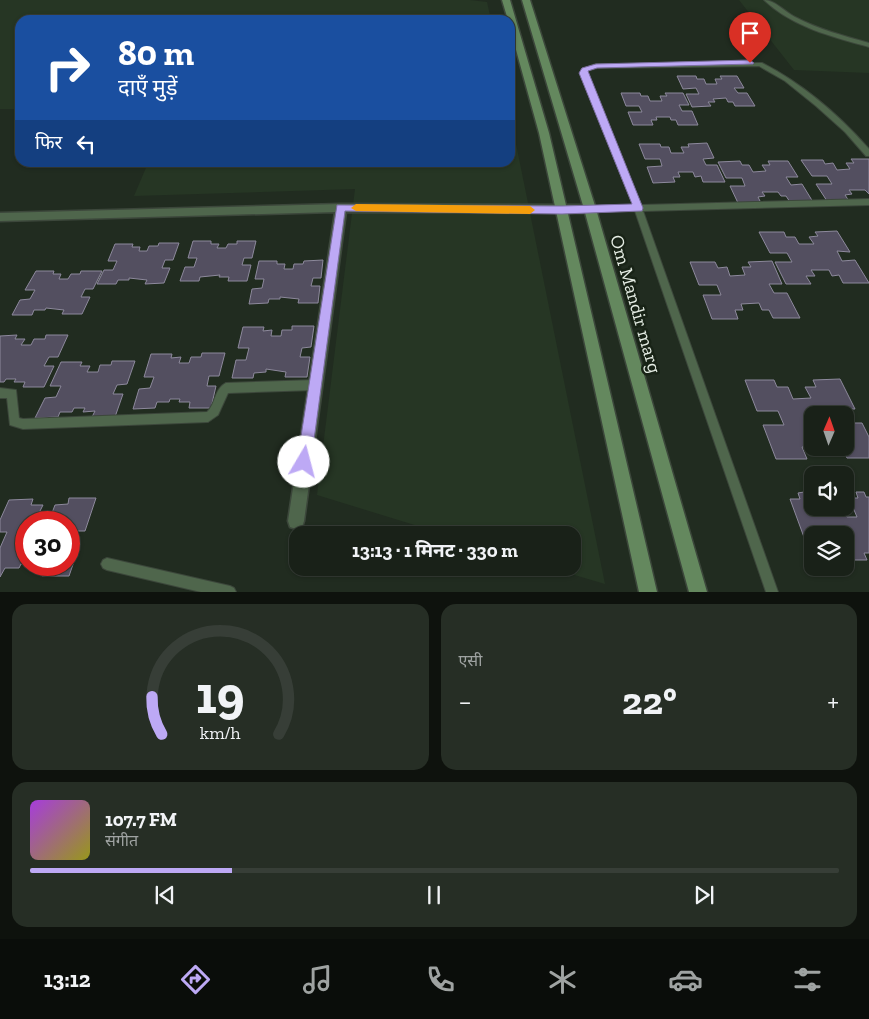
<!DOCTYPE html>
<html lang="hi">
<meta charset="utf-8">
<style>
body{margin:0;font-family:"Zilla Slab","Noto Sans Devanagari",serif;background:#262e25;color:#f1f3f6;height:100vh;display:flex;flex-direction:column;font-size:19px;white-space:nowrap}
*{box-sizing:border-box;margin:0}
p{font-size:16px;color:#9fa3a2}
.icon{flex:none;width:28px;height:28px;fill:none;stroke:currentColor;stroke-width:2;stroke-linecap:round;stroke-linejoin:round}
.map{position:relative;height:592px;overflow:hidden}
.drawer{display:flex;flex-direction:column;gap:12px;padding:12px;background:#0e120d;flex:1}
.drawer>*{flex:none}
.banner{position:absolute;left:15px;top:15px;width:500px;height:152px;border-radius:15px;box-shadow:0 1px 4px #0004,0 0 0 1px #373e37;background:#1a4fa0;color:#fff;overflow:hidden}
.needle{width:32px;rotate:2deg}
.controls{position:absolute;left:804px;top:406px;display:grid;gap:10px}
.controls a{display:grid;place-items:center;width:50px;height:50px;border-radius:10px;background:#192118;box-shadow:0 1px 4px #0004,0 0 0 1px #373e37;font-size:25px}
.speed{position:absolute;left:15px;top:511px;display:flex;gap:10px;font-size:25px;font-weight:700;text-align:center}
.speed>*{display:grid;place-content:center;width:65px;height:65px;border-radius:50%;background:#192118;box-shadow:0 1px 4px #0004,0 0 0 1px #373e37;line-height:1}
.speed .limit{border:8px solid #d22;background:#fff;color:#111}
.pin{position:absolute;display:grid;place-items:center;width:42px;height:42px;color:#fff;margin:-51px -21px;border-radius:50% 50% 50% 0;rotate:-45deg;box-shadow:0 0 5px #0007}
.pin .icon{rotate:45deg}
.me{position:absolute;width:55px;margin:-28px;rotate:8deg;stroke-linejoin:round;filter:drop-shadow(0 0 4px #0008)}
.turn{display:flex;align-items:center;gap:18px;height:105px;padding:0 20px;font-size:22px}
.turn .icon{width:65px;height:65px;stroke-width:2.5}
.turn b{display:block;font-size:35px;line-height:42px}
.then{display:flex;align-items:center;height:48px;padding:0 20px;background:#0003;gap:10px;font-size:19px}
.big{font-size:38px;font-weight:700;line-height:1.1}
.drawer .widget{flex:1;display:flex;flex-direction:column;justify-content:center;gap:8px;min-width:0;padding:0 18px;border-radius:15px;background:#262e25}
.drawer .dial{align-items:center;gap:0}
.dial svg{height:130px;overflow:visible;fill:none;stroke:#373e37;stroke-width:7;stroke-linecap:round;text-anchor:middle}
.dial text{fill:#f1f3f6;stroke:none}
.song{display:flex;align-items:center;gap:15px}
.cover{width:60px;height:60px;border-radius:8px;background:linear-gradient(135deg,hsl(280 70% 55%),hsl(60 70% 35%))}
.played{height:5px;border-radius:2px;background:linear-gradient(90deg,#bda9f5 25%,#373e37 25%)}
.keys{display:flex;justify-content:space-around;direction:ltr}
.heat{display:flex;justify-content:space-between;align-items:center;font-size:28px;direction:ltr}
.drawer .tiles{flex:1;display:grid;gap:12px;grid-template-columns:1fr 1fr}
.widget:last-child{grid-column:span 2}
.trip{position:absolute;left:289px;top:526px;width:292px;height:50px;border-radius:15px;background:#192118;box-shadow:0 1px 4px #0004,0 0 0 1px #373e37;font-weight:700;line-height:50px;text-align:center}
.menu{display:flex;height:80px;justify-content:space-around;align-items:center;background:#0a0d0a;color:#9fa3a2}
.menu .icon{width:35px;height:35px}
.menu .current{color:#bda9f5}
.menu b{font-size:22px;color:#f1f3f6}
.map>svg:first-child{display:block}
.built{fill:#263624}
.building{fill:#534f60;stroke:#8d899c}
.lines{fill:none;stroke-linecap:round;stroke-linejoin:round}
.lane-casing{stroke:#3c473b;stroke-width:2}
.street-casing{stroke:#3c473b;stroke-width:3}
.secondary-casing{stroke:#3c473b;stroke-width:3}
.lane{fill:#4f664c;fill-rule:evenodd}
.street{fill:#4f664c;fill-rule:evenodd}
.secondary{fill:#64885e;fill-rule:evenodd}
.route{fill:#bda9f5;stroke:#7b6e9f}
.slow{fill:#f59e0b}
.labels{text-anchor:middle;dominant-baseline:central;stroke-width:5;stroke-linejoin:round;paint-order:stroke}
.street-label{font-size:19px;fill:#e5ede4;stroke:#182316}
</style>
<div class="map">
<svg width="869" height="592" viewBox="0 0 869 592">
<rect width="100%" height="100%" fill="#212c20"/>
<!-- built -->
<path class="built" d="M0,0H470L487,2L491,20H20V109H0Z
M739,0H869V73L794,70Z
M510,114L605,584L551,568H572V535H447L317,495L355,189L134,196L148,163L510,162Z"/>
<!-- building -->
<path class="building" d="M677,76H696L697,79H704L706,84H717L715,79H722L720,76H737L744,88H734L738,93H747L755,106H735L733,102H728L726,98L713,99L715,102H708L711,106L692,107L686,94H699L696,88L683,89Z
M621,93H640L641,96H648L650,101H662L660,96H667L665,93H683L689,105H679L682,111H692L698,125H678L676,120H671L670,117H656L657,120H651L653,125H633L628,112H642L639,106H626Z
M707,143L714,158L703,159L706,165H717L725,182H703L701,176L695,177L693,172H678L680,177H673L675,182L653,183L647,167L662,166L660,159H645L639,144H660L661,147H669L671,153H684L681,147H689L688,144Z
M851,159H869V194L865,190H849L852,194L845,195L849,201H827L816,184H832L827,176H812L801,160H823L825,164L833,163L837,170L850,169L846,163H854Z
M740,161L742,165H749L753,172L766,171L762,165H770L768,161H788L798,177H786L791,185L802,184L813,202H790L786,196H781L778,192H762L765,196L758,197L761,203H738L730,186H745L742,178H726L718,162Z
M837,231L850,252L837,251L842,261L855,260L869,283H843L839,275L832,276L829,270H811L815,276H806L811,284H786L775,262H792L787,253H770L759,232H784L786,237H795L799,244H814L809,237L818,236L815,232Z
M193,241H211V244H219L217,248H226L228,244H237V241H256L252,258H244L242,265H251L247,281H228L229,277H219L220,275L200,277L199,281H180L185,267H194L197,258H188Z
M159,243H179L173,260H165L162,268H170L164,283L145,284L147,280L129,278V280H118L116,284H97L104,270H113L117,261H108L115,244H133L132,247H140L139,251H147L149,246H158Z
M323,260L321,278H313L311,286H320L318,303H298L299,299L280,297V299H269L268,303L249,304L252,289L262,288L264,279H255L259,261H277V264H285L284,269H293L294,264H303L304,261Z
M772,261L782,284H769L774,293H787L800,318H773L769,310H762L759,303L741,304L743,310H735L738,319H712L703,295H721L717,285H699L690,262H715L718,268L727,267L730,276L745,275L742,267H751L748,262Z
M36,271H54L53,274H61L59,279H68L71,274H80L81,271H102L93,289H85L81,297H90L82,314H62L64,310L46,308L45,310H34L32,315H12L20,300L30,299L35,290H25Z
M292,326H314L311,347L302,348L300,357H310L307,377H285L286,372L266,369V372L254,373L253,378H232L236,360H246L249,348H238L243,327H264L263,331L272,330L271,336H281L282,330H292Z
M17,335L15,339H25L21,345H31L34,339H45L46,335H68L58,357H49L44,366H54L44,387H23L25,382H14L16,379H6L4,382H0V336Z
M202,353H225L219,376H209L207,386H216L211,408H189L190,402H179L180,399H170L169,402H157L155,408L133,409L139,389L150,388L154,377H144L151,354H172L171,358L181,357L179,363H189L191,357H201Z
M112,361H135L127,384L117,385L113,394H123L115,417H92L95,411L83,412L85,408H74L72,412H60L58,417L35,418L45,398L56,397L61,386H50L61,362H82L80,366H90L87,372H98L100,365H111Z
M840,379L855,409H840L842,415H812V437H808L812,446L802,447L807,459H776L763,425H784L778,411H757L745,380H774L777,387H788L793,399L811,398L805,387H816L813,380Z
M845,421L846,423H862L869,437V458H847L842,448H845Z
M804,492L806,498H812V508H843L847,517H857L849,498H858L856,492H864L866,497H869V553H864L867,560H850L853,568H831H845V535H812V559L790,499H800L798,493Z
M69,498H96L85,531H73L69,543V522H26V564H21L19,568H5L0,577V548L7,532H0V520L9,500L33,499L31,505H43L39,513H52L55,505L68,504Z
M80,544L69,576H42L45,568H32L33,565H69V545Z"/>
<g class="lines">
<!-- lane casing -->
<g class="lane-casing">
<path id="lane" d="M764,0C775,0 785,12 795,17C818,29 844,36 869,43V47C833,37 792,27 764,0Z
M762,63C803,84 839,115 869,149V156H866L845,132L816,106L785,81L759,66L597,68L587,71L586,73L641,205L869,199V205L643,211L778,592H766L635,211L590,212L586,209L590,206L633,205L580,73L582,69L596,64Z
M315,380L318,382L320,385L318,388L315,390L228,393L218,415L208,422L23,429L10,425L7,398H0V388L16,390L19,418L23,419L207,412C216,404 214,389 226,383Z
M107,558L230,586L234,588L236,592H201L107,570L103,568L101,564L103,560Z"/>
</g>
<!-- street casing -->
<g class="street-casing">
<path id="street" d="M341,204L590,205L596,209L590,213L346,212L304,521L302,527L296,529L290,527L288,521L335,212L0,221V213Z"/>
</g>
<!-- secondary casing -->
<g class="secondary-casing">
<path id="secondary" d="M502,0H510L549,133L657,592H639L539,133L510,28V20H508Z
M522,0H530L596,209L707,592H689L584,209Z"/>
</g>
<!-- lane -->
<use href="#lane" class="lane"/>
<!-- street -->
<use href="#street" class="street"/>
<!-- secondary -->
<use href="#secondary" class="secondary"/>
</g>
<!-- route -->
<path class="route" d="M750,60L754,63L753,64L597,68L588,71L643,208L642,211L562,214L345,211L311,462L309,467L304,469L299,467L297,462L337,205L562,206L632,204L579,73L582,68L596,64Z"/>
<!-- slow -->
<path class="slow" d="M356,204L530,206L535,210L530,214L356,211L351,208Z"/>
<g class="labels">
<!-- street labels -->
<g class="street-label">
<text transform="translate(636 304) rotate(74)">Om Mandir marg</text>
</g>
</g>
</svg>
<div class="controls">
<a><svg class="needle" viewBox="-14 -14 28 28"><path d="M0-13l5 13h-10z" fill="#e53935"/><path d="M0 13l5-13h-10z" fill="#9fa3a2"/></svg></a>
<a><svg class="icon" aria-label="sound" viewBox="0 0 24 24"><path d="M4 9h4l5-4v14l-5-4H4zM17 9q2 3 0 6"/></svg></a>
<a><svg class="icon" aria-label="layers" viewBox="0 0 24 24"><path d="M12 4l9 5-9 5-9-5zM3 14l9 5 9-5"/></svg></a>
</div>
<div class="speed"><div class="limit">30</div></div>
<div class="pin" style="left:750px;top:63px;background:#d93025"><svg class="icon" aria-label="arrive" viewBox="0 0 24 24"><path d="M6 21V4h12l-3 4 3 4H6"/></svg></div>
<svg class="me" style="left:304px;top:462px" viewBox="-20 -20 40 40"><circle r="19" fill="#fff"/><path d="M0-13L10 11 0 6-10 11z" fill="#bda9f5"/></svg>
<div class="trip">13:13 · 1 मिनट · 330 m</div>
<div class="banner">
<div class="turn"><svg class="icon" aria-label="right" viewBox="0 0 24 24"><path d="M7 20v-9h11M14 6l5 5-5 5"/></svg><div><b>80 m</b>दाएँ मुड़ें</div></div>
<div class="then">फिर<svg class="icon" aria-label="left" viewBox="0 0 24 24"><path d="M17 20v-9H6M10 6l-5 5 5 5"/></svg></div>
</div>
</div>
<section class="drawer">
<div class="tiles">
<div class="widget dial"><svg viewBox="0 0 100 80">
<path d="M14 69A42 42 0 1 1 86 69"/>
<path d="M14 69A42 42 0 0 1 8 46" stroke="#bda9f5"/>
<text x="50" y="56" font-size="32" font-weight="700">19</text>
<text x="50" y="72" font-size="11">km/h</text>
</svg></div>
<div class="widget"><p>एसी</p>
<div class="heat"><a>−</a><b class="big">22°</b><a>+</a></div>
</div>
<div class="widget">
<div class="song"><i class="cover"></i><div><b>107.7 FM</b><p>संगीत</p></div></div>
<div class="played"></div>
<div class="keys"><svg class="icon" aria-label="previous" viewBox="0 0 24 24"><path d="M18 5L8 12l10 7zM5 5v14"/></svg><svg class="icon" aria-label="pause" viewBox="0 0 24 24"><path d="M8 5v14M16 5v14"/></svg><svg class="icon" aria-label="next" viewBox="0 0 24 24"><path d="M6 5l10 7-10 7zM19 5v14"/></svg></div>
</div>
</div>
</section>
<nav class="menu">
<b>13:12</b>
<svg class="icon current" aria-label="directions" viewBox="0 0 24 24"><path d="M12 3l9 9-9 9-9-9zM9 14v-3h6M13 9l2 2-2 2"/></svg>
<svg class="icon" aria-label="music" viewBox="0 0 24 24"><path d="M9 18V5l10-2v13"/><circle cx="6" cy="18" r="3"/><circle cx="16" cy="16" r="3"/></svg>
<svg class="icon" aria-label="phone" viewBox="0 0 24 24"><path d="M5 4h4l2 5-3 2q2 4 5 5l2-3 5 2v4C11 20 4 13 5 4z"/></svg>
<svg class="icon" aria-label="climate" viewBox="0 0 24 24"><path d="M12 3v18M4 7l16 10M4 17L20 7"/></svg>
<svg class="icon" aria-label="car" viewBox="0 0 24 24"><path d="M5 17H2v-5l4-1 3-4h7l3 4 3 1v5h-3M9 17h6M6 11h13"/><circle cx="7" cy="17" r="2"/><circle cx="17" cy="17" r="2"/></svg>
<svg class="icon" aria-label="filters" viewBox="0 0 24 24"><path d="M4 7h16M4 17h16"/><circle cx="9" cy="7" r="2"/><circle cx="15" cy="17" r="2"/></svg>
</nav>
